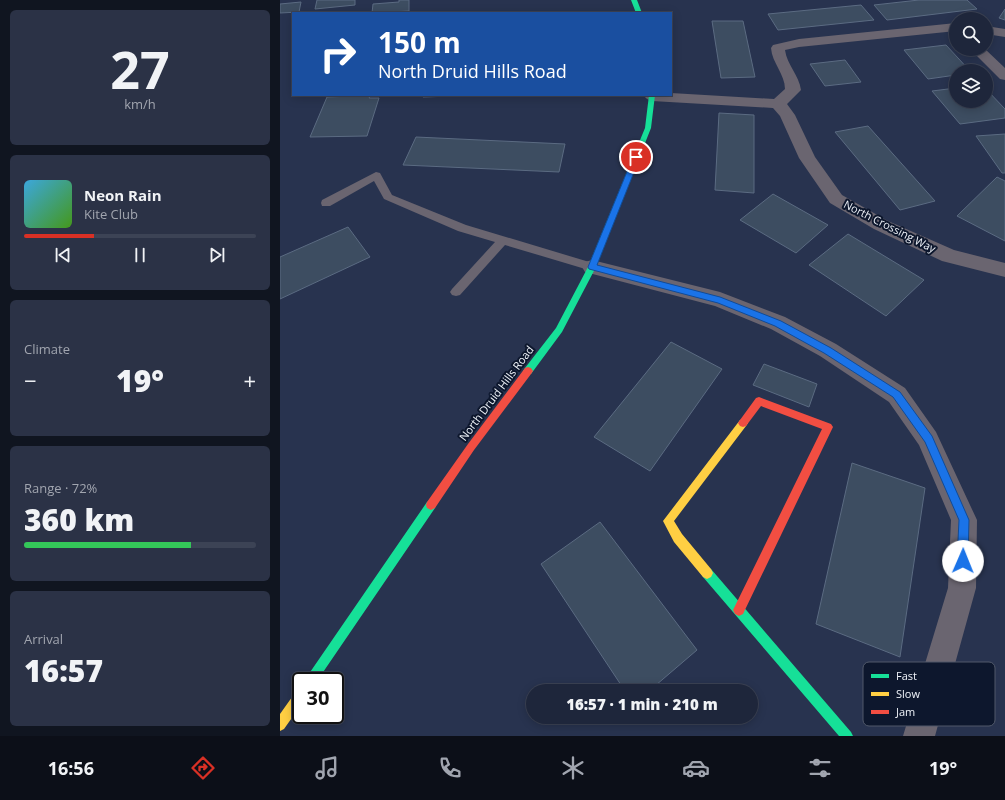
<!DOCTYPE html>
<meta charset="utf-8">
<style>
body{margin:0;font-family:"Open Sans",sans-serif;background:#2b3246;color:#f1f3f6;height:100vh;display:flex;flex-direction:column;font-size:15px;white-space:nowrap}
*{box-sizing:border-box;margin:0}
p{font-size:13px;color:#a1a5af}
.icon{flex:none;width:22px;height:22px;fill:none;stroke:currentColor;stroke-width:2;stroke-linecap:round;stroke-linejoin:round}
.map{position:relative;flex:1;overflow:hidden}
.panel{display:flex;flex-direction:column;gap:10px;padding:10px;background:#101520;width:280px}
.panel>*{flex:none}
.guide{position:absolute;left:12px;top:12px;width:380px;height:84px;border-radius:0px;box-shadow:0 2px 10px #0003,0 0 0 1px #3c4355;background:#1a4fa0;color:#fff;overflow:hidden}
.controls{position:absolute;left:669px;top:12px;display:grid;gap:8px}
.controls a{display:grid;place-items:center;width:44px;height:44px;border-radius:50%;background:#1e263b;box-shadow:0 2px 10px #0003,0 0 0 1px #3c4355;font-size:20px}
.speed{position:absolute;left:12px;top:672px;display:flex;gap:8px;font-size:20px;font-weight:700;text-align:center}
.speed>*{display:grid;place-content:center;width:52px;height:52px;border-radius:50%;background:#1e263b;box-shadow:0 2px 10px #0003,0 0 0 1px #3c4355;line-height:1}
.speed .limit{border:2px solid #111;border-radius:6px;background:#fff;color:#111}
.pin{position:absolute;display:grid;place-items:center;width:34px;height:34px;color:#fff;margin:-17px;border:2px solid #fff;border-radius:50%;box-shadow:0 1px 4px #0007}
.me{position:absolute;width:44px;margin:-22px;rotate:1deg;stroke-linejoin:round;filter:drop-shadow(0 0 3px #0008)}
.turn{display:flex;align-items:center;gap:14px;height:84px;padding:0 20px;font-size:18px}
.turn .icon{width:52px;height:52px;stroke-width:2.5}
.turn b{display:block;font-size:28px;line-height:34px}
.big{font-size:30px;font-weight:800;line-height:1.1}
.panel .tile{flex:1;display:flex;flex-direction:column;justify-content:center;gap:6px;min-width:0;padding:0 14px;border-radius:6px;background:#2b3246}
.panel .dial{align-items:center;gap:0}
.dial b{font-size:52px;line-height:1}
.song{display:flex;align-items:center;gap:12px}
.cover{width:48px;height:48px;border-radius:6px;background:linear-gradient(135deg,hsl(200 70% 55%),hsl(100 70% 35%))}
.played{height:4px;border-radius:2px;background:linear-gradient(90deg,#d93025 30%,#3c4355 30%)}
.keys{display:flex;justify-content:space-around;direction:ltr}
.heat{display:flex;justify-content:space-between;align-items:center;font-size:22px;direction:ltr}
.charge{height:6px;border-radius:3px;background:linear-gradient(90deg,#34c759 72%,#3c4355 0)}
.trip{position:absolute;left:246px;top:684px;width:232px;height:40px;border-radius:20px;background:#1e263b;box-shadow:0 2px 10px #0003,0 0 0 1px #3c4355;font-weight:800;line-height:40px;text-align:center}
.menu{display:flex;height:64px;justify-content:space-around;align-items:center;background:#0c0f18;color:#a1a5af}
.menu .icon{width:28px;height:28px}
.menu .active{color:#d93025}
.menu b{font-size:18px;color:#f1f3f6}
main{display:flex;flex:1;min-height:0}
.map>svg:first-child{display:block}
.building{fill:#3d4d61;stroke:#5b6b82}
.lines{fill:none;stroke-linecap:round;stroke-linejoin:round}
.lane{fill:#6a6570;fill-rule:evenodd}
.street{fill:#6a6570;fill-rule:evenodd}
.fast{fill:#16e098;fill-rule:evenodd}
.slow{fill:#ffcf43;fill-rule:evenodd}
.jam{fill:#f24e42;fill-rule:evenodd}
.route{fill:#1a73e8;stroke:#114b97}
.labels{text-anchor:middle;dominant-baseline:central;stroke-width:4;stroke-linejoin:round;paint-order:stroke}
.street-label{font-size:11px;fill:#eff3f9;stroke:#0d172d}
.key{fill:#0d172d;stroke:#51596a;stroke-width:1}
.key-label{font-size:11px;fill:#eff3f9}
</style>
<main>
<section class="panel">
<div class="tile dial"><b>27</b><p>km/h</p></div>
<div class="tile">
<div class="song"><i class="cover"></i><div><b>Neon Rain</b><p>Kite Club</p></div></div>
<div class="played"></div>
<div class="keys"><svg class="icon" aria-label="previous" viewBox="0 0 24 24"><path d="M18 5L8 12l10 7zM5 5v14"/></svg><svg class="icon" aria-label="pause" viewBox="0 0 24 24"><path d="M8 5v14M16 5v14"/></svg><svg class="icon" aria-label="next" viewBox="0 0 24 24"><path d="M6 5l10 7-10 7zM19 5v14"/></svg></div>
</div>
<div class="tile"><p>Climate</p>
<div class="heat"><a>−</a><b class="big">19°</b><a>+</a></div>
</div>
<div class="tile"><p>Range · 72%</p><b class="big">360 km</b><div class="charge"></div></div>
<div class="tile"><p>Arrival</p><b class="big">16:57</b></div>
</section>
<div class="map">
<svg width="725" height="736" viewBox="0 0 725 736">
<rect width="100%" height="100%" fill="#28334f"/>
<!-- building -->
<path class="building" d="M37,0H75V5L35,9Z
M119,0H129V11L92,13L93,4L119,2Z
M639,0H687L697,9L607,20L594,5Z
M21,2L19,12L0,13V4Z
M581,5L594,20L498,30L488,14Z
M725,9V20L719,18Z
M432,21H463L475,77L441,78Z
M666,45L690,71H676V75L648,79L624,50Z
M565,60L581,82L545,86L530,64Z
M676,88V101H706V89L725,109V118L680,124L652,91Z
M72,95H91L89,98H99L87,136L30,137L47,97L72,96Z
M144,95H200L143,97Z
M439,113L474,115V193L435,190Z
M588,126L655,201L620,210L555,132Z
M725,134V173H722L696,136Z
M136,137L285,144L279,172L123,165Z
M717,177L725,181V241L677,216Z
M493,194L548,225L516,253L460,220Z
M68,227L90,257L0,299V257Z
M568,234L644,280L606,316L529,265Z
M391,342L442,369L370,471L314,437Z
M484,364L537,384L529,407L473,385Z
M572,463L645,488L620,657L536,624Z
M320,522L417,650L369,691H345L261,564Z"/>
<g class="lines">
<!-- lane -->
<path class="lane" d="M96,172L100,173L112,195L186,225L316,264L318,267L316,270L312,271L225,245L180,295L176,296L172,295L170,292L172,289L215,242L178,231L104,199L94,181L50,206H42L41,203L42,200Z"/>
<!-- street -->
<path class="street" d="M676,23V31L519,47L505,50C507,65 519,75 521,90L507,104L515,115L535,157L562,195L608,221L674,250L725,263V277L662,261L594,229L550,203L519,158L500,116L493,108L372,101L367,99L364,96L391,95V93L494,99L505,89C505,74 492,63 491,48L493,45L519,39Z
M706,26L725,29V37L706,34Z
M690,49H705L725,68V80L720,79Z
M312,260L440,292L505,317L556,344L625,388L656,432L697,520L696,588L655,736H623L668,588L671,520L639,445L609,402L540,356L491,329L435,306L305,272L302,267L305,262Z"/>
<!-- fast -->
<path class="fast" d="M351,0H357L362,13H356Z
M369,95H375L371,128L316,267L282,332L251,374H245L243,371L245,368L276,328L308,267L365,128Z
M151,500L155,502L156,505L155,508L37,681H24L147,502Z
M427,567L431,569L571,732L573,736H559L423,577L421,573L423,569Z"/>
<!-- slow -->
<path class="slow" d="M463,419L466,420L468,423L466,426L394,521L402,534L431,569L433,573L431,577L427,579L423,577L394,542L383,521L460,420Z
M21,688V705L4,729L0,731V714L17,690Z"/>
<!-- jam -->
<path class="jam" d="M248,367L251,368L253,371L251,374L194,450L155,508L151,510L147,508L146,505L147,502L188,444L245,368Z
M479,397L551,424L553,427L463,614L459,616L455,614L453,610L455,606L542,429L481,406L466,426L463,427L460,426L458,423L460,420L476,398Z"/>
</g>
<!-- route -->
<path class="route" d="M356,155L360,157L317,265L440,297L501,321L551,348L620,392L652,436L689,520L688,561L687,565L683,566L679,565L677,561L679,520L645,442L613,397L544,353L495,326L438,303L309,269L308,267L353,157Z"/>
<g class="labels">
<!-- street labels -->
<g class="street-label">
<text transform="translate(610 226) rotate(27)">North Crossing Way</text>
<text transform="translate(216 393) rotate(-53)">North Druid Hills Road</text>
</g>
</g>
<!-- legend -->
<rect x="583" y="662" width="132" height="64" rx="6" class="key"/>
<rect x="591" y="674" width="18" height="4" fill="#16e098"/>
<rect x="591" y="692" width="18" height="4" fill="#ffcf43"/>
<rect x="591" y="710" width="18" height="4" fill="#f24e42"/>
<g class="key-label">
<text x="616" y="680">Fast</text>
<text x="616" y="698">Slow</text>
<text x="616" y="716">Jam</text>
</g>
</svg>
<div class="controls">
<a><svg class="icon" aria-label="search" viewBox="0 0 24 24"><circle cx="10" cy="10" r="6"/><path d="M15 15l6 6"/></svg></a>
<a><svg class="icon" aria-label="layers" viewBox="0 0 24 24"><path d="M12 4l9 5-9 5-9-5zM3 14l9 5 9-5"/></svg></a>
</div>
<div class="speed"><div class="limit">30</div></div>
<div class="pin" style="left:356px;top:157px;background:#d93025"><svg class="icon" aria-label="arrive" viewBox="0 0 24 24"><path d="M6 21V4h12l-3 4 3 4H6"/></svg></div>
<svg class="me" style="left:683px;top:561px" viewBox="-20 -20 40 40"><circle r="19" fill="#fff"/><path d="M0-13L10 11 0 6-10 11z" fill="#1a73e8"/></svg>
<div class="trip">16:57 · 1 min · 210 m</div>
<div class="guide">
<div class="turn"><svg class="icon" aria-label="right" viewBox="0 0 24 24"><path d="M7 20v-9h11M14 6l5 5-5 5"/></svg><div><b>150 m</b>North Druid Hills Road</div></div>
</div>
</div>
</main>
<nav class="menu">
<b>16:56</b>
<svg class="icon active" aria-label="directions" viewBox="0 0 24 24"><path d="M12 3l9 9-9 9-9-9zM9 14v-3h6M13 9l2 2-2 2"/></svg>
<svg class="icon" aria-label="music" viewBox="0 0 24 24"><path d="M9 18V5l10-2v13"/><circle cx="6" cy="18" r="3"/><circle cx="16" cy="16" r="3"/></svg>
<svg class="icon" aria-label="phone" viewBox="0 0 24 24"><path d="M5 4h4l2 5-3 2q2 4 5 5l2-3 5 2v4C11 20 4 13 5 4z"/></svg>
<svg class="icon" aria-label="climate" viewBox="0 0 24 24"><path d="M12 3v18M4 7l16 10M4 17L20 7"/></svg>
<svg class="icon" aria-label="car" viewBox="0 0 24 24"><path d="M5 17H2v-5l4-1 3-4h7l3 4 3 1v5h-3M9 17h6M6 11h13"/><circle cx="7" cy="17" r="2"/><circle cx="17" cy="17" r="2"/></svg>
<svg class="icon" aria-label="filters" viewBox="0 0 24 24"><path d="M4 7h16M4 17h16"/><circle cx="9" cy="7" r="2"/><circle cx="15" cy="17" r="2"/></svg>
<b>19°</b>
</nav>
